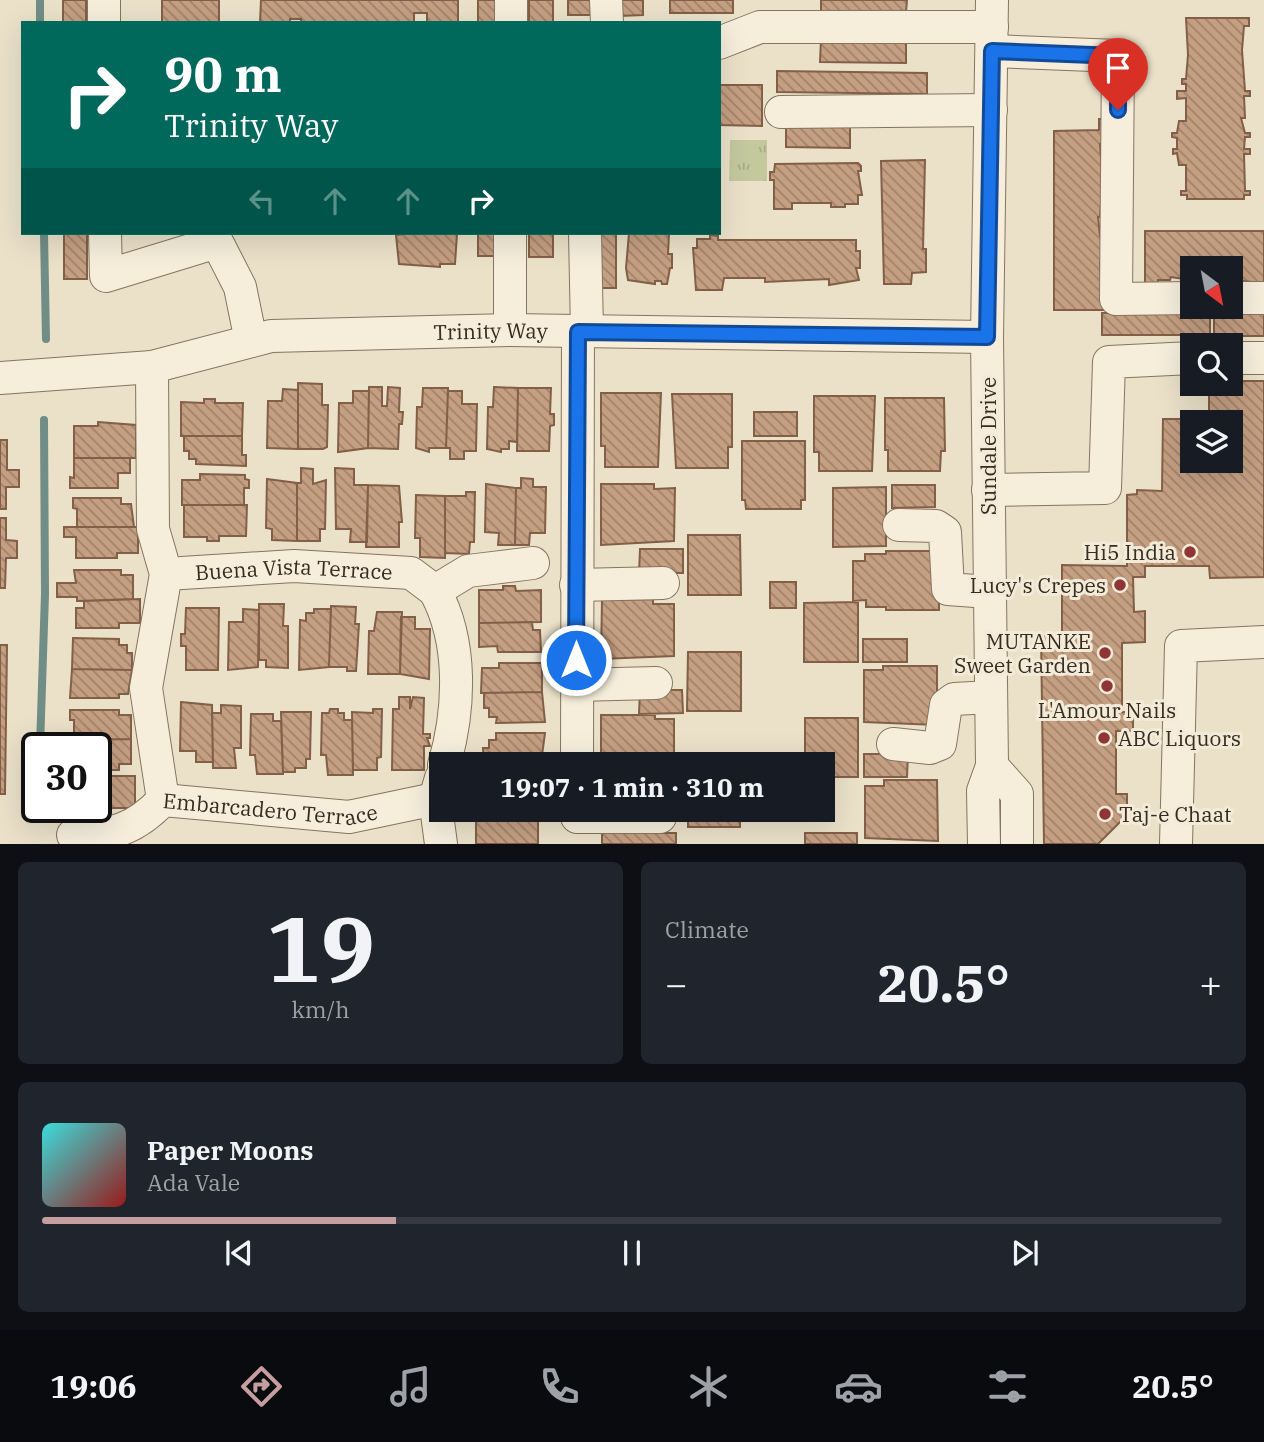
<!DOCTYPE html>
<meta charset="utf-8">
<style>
body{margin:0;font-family:"IBM Plex Serif",serif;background:#20242c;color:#f1f3f6;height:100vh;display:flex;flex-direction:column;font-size:26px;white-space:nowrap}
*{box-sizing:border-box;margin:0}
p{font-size:23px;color:#9ea1a6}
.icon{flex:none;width:38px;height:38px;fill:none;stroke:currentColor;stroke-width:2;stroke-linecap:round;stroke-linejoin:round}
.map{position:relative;height:844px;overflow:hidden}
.side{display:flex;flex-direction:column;gap:18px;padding:18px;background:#0d0f14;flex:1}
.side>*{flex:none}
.hud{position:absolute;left:21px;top:21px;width:700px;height:214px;border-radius:0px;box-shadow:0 7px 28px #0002;background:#00695c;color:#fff;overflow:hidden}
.needle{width:46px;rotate:148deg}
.buttons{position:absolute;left:1180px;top:256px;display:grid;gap:14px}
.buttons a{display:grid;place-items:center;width:63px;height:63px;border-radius:0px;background:#171b24;box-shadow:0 7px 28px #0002;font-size:35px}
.speed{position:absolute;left:21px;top:732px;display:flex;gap:14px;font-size:35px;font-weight:700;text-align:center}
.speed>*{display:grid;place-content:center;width:91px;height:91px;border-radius:50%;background:#171b24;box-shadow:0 7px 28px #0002;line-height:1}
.speed .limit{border:4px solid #111;border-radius:10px;background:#fff;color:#111}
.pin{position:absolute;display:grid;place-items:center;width:60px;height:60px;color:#fff;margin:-72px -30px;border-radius:50% 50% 50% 0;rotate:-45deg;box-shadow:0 0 7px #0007}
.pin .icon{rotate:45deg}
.me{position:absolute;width:77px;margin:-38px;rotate:0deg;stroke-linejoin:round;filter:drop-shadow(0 0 5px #0008)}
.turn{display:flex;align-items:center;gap:24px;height:147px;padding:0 28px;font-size:32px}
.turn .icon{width:91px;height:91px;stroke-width:2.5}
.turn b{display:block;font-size:49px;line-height:60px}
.lanes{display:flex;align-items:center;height:66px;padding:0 28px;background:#0003;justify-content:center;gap:35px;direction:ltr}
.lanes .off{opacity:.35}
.big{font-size:52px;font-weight:700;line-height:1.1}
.side .tile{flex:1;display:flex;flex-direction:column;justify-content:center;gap:10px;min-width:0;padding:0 24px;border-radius:10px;background:#20242c}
.side .dial{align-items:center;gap:0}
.dial b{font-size:91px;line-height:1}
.song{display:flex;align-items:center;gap:21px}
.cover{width:84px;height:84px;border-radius:10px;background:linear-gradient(135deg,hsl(180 70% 55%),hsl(0 70% 35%))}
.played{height:7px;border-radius:4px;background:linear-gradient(90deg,#c59e9f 30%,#363941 30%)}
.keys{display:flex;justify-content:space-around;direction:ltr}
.heat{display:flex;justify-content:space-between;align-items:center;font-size:38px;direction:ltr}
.side .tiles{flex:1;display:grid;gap:18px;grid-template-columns:1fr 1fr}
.tile:last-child{grid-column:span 2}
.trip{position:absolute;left:429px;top:752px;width:406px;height:70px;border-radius:0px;background:#171b24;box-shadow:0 7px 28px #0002;font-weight:700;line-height:70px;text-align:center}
.tabs{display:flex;height:112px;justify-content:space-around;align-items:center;background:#090b0e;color:#9ea1a6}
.tabs .icon{width:49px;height:49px}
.tabs .active{color:#c59e9f}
.tabs b{font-size:32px;color:#f1f3f6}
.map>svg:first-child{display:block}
.park{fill:url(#park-tufts)}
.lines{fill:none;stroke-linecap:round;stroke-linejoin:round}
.stream{stroke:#708d86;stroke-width:8}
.building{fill:url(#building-back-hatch);stroke:#825f47;stroke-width:2;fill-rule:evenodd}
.minor-casing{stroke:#85745f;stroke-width:34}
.minor{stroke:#f6eedb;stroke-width:32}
.route-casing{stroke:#114b97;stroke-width:18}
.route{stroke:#1a73e8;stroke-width:12}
.poi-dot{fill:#8f3535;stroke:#f3ebd8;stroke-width:2.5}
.labels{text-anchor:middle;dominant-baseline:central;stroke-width:6;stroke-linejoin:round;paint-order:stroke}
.street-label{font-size:21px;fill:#372c21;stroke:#f3ebd8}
.poi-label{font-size:21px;fill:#372c21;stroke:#f3ebd8;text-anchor:end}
</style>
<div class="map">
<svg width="1264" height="844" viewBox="0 0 1264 844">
<defs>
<pattern id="park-tufts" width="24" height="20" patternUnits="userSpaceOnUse" patternTransform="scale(1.75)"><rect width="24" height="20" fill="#c3c89d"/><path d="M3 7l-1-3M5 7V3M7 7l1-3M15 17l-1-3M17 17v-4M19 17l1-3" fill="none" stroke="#a8ac87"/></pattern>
<pattern id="building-back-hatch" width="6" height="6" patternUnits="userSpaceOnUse" patternTransform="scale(1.75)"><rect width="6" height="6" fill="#c59f82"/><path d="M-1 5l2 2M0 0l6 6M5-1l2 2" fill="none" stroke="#a1826a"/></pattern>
</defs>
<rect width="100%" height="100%" fill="#ebe1c9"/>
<!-- park -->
<path class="park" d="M730,140H767V181H729Z"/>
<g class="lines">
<!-- stream -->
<path class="stream" d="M40,0V23
M44,233L46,339
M40,747L45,594L44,420"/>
</g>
<!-- building -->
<path class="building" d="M63,0H86V23H63Z
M162,0H219V23H162Z
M261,0H458V23H427V13H414V23H301V19H290V23H260Z
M478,0H501V23H478Z
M529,0H553V22H529Z
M568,0H591V15H568Z
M620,0H643V15L620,16Z
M670,0H733V13H670Z
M821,0H907L906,12L821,11Z
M1186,18H1249V26H1244L1242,50L1245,91H1250V96H1244L1245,118H1241L1245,133H1250V137H1245L1244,149H1250V154H1244L1245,191H1250V195H1244V199H1187V195H1181V191H1186V165H1179L1177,153L1173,154V149H1177V138L1172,137V133H1177L1179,121H1186V98L1177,99V91H1186V84H1182V79H1186L1188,55Z
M821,39L906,40V63L820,62Z
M777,71L927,73V94L777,92Z
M719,85H762V126L719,125Z
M1099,119H1107L1104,144H1100L1104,204H1101L1100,217H1098L1100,236H1104V263H1100L1101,296H1104V310H1054V131L1099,130Z
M786,126L850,127V148L786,147Z
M925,160L923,249H926V272L912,273L911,284H884L881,161Z
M858,163L861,166V171H858L862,195H858V204H845V207H831V203H792V209H774V180H770V172H774L775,164Z
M1145,231H1264V283L1230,280V268H1192V283L1190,280L1171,277L1170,280H1158V283H1145Z
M64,233H87V279H64Z
M410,233L457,234L455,264H440V267L399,264L396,235Z
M478,233H501V256H478Z
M529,233H553V257H529Z
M595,233H616V288H595Z
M629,233H672L669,234L668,254H672V268H670L667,284H662L661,281H655V284L628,280L626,268Z
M710,235L718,236V240H856V251H860V268H856L859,280L829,285V279L765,282V278H724L722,290H696L693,248H697V239H710Z
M1102,313H1210V335H1102Z
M1214,313H1264V336H1214Z
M1230,381H1264V577L1210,578L1209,566H1145V577H1133L1134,612L1145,611V642L1122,643V712H1133V731H1116V794H1127V815L1098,844H1044L1041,636H1062V565L1127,566V495L1137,494V490L1162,491L1163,419H1192L1198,414L1209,413V383H1230ZM1192,422H1230V460H1192Z
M298,383L322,384V405H328L327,447L323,449H298Z
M369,387H382V406H387L388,387L400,388L399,412H403L402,424H399L398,449L368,448Z
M494,387L518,388L517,442L509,441V449H501V452L487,449L488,407H493Z
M423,388H448L446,448H429V452L416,448L417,407H422Z
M518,388H551L550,414H554V425L550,426L549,451H517Z
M283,389L298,390V449L267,448L268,401H282Z
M353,391H369L368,448L338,452L339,403H353Z
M448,391H462V404H477L476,451H464V459H450V448H446Z
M601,393H661L658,467H605V446H601Z
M672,394H732V447H728V468H676Z
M814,396H875L872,471H819V452H814Z
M885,398H944L945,451H941L940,471H888V450H885Z
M204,399H215V403H243L242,436H181V402L204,403Z
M754,412H797V436H754Z
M98,422L136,425V458H74V426H98Z
M184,436H242V455H246V466L196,464V459H189V451H184Z
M0,440H7V470H19V487H6V509H0Z
M742,441H805V500H801V509H746L745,500H742Z
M74,458H130V473H118V488H70V477L74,478Z
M301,468L313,469V484L326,480L325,529H320V541H297V483H301Z
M335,468L354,469V485H368L367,542H350L351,529H336Z
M200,474L245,475V479L249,480V488H244V505H182V480H200Z
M521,478L533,479V487H546L545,533H530L529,545H515L516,488H521Z
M267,479L297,483V541L272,540V529L266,528Z
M486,484L516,488L515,545H498L499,533L485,532Z
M601,484H654V489L675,488L674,541L601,545Z
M368,485L399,486L402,522H399V547H366Z
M892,485H935V507L892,508Z
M886,487V546L833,547V488Z
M466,492H475L474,542H470L469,554L445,553V496H466Z
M416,495L445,496V558L420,557V538H415Z
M73,498H121V504H131L134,527H77V509L73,508Z
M184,505H247L246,536H219V541H207V537H184Z
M0,518H6V540L17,541V558H6L5,588H0Z
M64,527H138V553H117V558H76V537H64Z
M688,535H740L741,595H688Z
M640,549H683V573H639Z
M886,551H939V610H886V607H866V600L853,601V561H865V554H886Z
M74,570H121V575H133V599L77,601V597H57V583H76Z
M770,582H796V608H770Z
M503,586H515L516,591L541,590V622L479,623V590H503Z
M140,599V623H119V628H76V608H84V601Z
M653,599V604H674V656L601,659L602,600Z
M858,602V662H804V603Z
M259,604H284L283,626H288V668L266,667V660H259Z
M331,606L356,607L355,624H359L356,671H347V667H329Z
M186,608H219L218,670H186V646H181V634H185Z
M243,609L259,610L258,667L228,670L229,622H243Z
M314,609H331L329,667L299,670L300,620L306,621V613H314Z
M377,612H402L400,674H368L369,631H374Z
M401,617H415V629H430L429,679L400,674Z
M532,622L533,630H540L541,652H498L497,646L479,647V623Z
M73,638L119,639V645H127V653H132V670L72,669Z
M863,639H907V662H863Z
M0,645H7L5,794H0Z
M688,652H741V711H687Z
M499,663H542V692L481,693L482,668H499Z
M883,666H937V725L864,722V670H883Z
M72,669L132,670L128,694H119V698H70Z
M640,690H682L683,713L639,714Z
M542,692L545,722L496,723L497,717H489V708H484V693Z
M399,697H410V709L413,697L424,698L423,734H430V738H427L430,746H424V770H392L393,709H399Z
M181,702L212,705L213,762H196V751H180Z
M221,705L241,706V748H234L236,768H213L212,713H221Z
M330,709H338V713H344V720H352L353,775H328L326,755H321L322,713H329Z
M373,709H382L381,757L377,758V770H353L352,712L373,713Z
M70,710H119V715H131V739L74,740V720H70Z
M281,712H311L310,759H306V768H295V772H283Z
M251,714H273V721H281L283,774H257L255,755H250Z
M601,715H655V719H674V765H601Z
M805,718H858V777H822V765H805Z
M496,733H545L541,763H484L483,748H489V740H496Z
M131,739V764H119V770H96V747H74V740Z
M864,754H908L907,777H864Z
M96,776H135V808H111V811L73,808L96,807Z
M884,780H937L938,841L865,838V786H884Z
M500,810H512L513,814H538V844H476V814H500Z
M688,810H740V827H688Z
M602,830H655V833H676V844H602Z
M805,833H857V844H805Z"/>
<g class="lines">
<!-- minor casing -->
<g class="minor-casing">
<g id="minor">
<path d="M104,0V23"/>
<path d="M606,0L607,23"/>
<path d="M511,23V0"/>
<path d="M719,43L760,27H992"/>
<path d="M992,51L1118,56L1116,299L1192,298"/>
<path d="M781,112L991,110"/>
<path d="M105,233L106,276L217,242L240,287L251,341"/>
<path d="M585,233L587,332"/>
<path d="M1230,298H1264"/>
<path d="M510,330V233"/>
<path d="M1230,358H1264"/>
<path d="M152,367L153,529L166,574L146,688L163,800"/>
<path id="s1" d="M0,378L152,367L271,336L510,330L987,337"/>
<path d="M988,490L1105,488L1109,362L1192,358"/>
<path d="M899,525L936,526L945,532L948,589L989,592"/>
<path id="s2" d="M166,574L294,566L411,573L435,591L468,571L533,563"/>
<path d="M576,585L663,583"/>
<path d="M435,591C463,642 460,710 444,765"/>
<path d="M576,685L656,683"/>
<path d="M893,744L930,748L940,744L946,705L954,699L991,697"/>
<path d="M577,765L578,332"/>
<path d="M992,766L1017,794V844"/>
<path d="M441,778L435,799L441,844"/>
<path d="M577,817H660"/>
<path id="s3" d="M73,835C114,835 134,830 163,800L349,817L435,799"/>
<path d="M984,844L983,791L992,766L987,337L992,0"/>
<path d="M1176,844L1181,646L1264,642"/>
</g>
</g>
<!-- minor -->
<use href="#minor" class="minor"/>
</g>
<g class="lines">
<!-- route casing -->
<g class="route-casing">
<path id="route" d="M576,660L578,332L987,337L992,51L1118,56V110"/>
</g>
<!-- route -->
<use href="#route" class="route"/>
</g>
<!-- markers -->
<g class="poi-dot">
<circle cx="1190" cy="552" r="7"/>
<circle cx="1120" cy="585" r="7"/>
<circle cx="1105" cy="653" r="7"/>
<circle cx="1107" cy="686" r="7"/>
<circle cx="1104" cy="738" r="7"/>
<circle cx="1105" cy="814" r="7"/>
</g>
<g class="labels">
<!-- street labels -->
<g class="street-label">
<text stroke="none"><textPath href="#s1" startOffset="495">Trinity Way</textPath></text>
<text transform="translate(988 446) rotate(-90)">Sundale Drive</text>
<text stroke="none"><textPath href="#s2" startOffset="128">Buena Vista Terrace</textPath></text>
<text stroke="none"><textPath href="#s3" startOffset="208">Embarcadero Terrace</textPath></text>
</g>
<!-- poi labels -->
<g class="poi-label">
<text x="1176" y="552">Hi5 India</text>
<text x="1106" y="585">Lucy's Crepes</text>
<text x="1091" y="641">MUTANKE<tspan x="1091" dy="24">Sweet Garden</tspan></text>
<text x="1107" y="710" text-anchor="middle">L'Amour Nails</text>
<text x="1118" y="738" text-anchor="start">ABC Liquors</text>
<text x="1119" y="814" text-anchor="start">Taj-e Chaat</text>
</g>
</g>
</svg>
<div class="buttons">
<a><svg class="needle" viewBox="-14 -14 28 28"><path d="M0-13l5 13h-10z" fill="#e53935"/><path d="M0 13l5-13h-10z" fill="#9ea1a6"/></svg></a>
<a><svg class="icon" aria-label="search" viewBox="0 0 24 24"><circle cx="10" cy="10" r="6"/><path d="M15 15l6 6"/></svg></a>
<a><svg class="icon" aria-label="layers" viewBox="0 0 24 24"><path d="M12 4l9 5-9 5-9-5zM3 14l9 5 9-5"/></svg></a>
</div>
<div class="speed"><div class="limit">30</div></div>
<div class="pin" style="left:1118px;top:110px;background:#d93025"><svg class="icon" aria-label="arrive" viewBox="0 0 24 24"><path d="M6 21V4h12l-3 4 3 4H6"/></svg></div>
<svg class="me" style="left:576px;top:660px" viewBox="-20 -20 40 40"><circle r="17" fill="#1a73e8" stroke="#fff" stroke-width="3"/><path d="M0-11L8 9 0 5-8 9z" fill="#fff"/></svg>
<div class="trip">19:07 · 1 min · 310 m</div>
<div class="hud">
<div class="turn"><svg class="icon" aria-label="right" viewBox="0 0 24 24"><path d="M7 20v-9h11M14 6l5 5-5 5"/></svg><div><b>90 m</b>Trinity Way</div></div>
<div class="lanes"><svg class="icon off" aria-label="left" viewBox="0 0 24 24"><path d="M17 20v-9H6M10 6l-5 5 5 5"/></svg><svg class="icon off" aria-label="ahead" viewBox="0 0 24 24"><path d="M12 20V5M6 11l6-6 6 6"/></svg><svg class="icon off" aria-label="ahead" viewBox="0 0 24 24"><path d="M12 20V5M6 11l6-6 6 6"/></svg><svg class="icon" aria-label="right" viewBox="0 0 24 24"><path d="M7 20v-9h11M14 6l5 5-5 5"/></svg></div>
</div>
</div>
<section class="side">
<div class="tiles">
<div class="tile dial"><b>19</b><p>km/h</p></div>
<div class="tile"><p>Climate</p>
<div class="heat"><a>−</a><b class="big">20.5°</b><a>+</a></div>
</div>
<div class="tile">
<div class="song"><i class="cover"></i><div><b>Paper Moons</b><p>Ada Vale</p></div></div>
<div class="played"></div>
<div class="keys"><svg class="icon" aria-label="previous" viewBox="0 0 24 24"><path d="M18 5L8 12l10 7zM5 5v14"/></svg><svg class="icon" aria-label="pause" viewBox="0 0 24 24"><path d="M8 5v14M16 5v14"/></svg><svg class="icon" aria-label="next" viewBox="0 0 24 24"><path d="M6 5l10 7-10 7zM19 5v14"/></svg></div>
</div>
</div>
</section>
<nav class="tabs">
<b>19:06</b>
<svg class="icon active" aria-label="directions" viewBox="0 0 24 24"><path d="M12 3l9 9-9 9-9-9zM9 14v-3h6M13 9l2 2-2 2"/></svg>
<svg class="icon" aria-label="music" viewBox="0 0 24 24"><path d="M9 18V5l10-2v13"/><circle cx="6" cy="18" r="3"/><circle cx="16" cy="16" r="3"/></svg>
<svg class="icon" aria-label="phone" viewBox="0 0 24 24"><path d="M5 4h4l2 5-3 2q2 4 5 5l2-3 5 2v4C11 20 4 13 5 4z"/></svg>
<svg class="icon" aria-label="climate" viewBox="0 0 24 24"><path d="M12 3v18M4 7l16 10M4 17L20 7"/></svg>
<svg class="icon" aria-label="car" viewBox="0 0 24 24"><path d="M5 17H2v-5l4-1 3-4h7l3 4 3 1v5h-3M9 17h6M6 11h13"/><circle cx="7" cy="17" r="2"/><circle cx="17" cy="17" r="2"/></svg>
<svg class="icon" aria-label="filters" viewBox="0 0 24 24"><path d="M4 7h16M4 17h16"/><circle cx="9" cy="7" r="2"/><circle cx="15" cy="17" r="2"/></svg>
<b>20.5°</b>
</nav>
